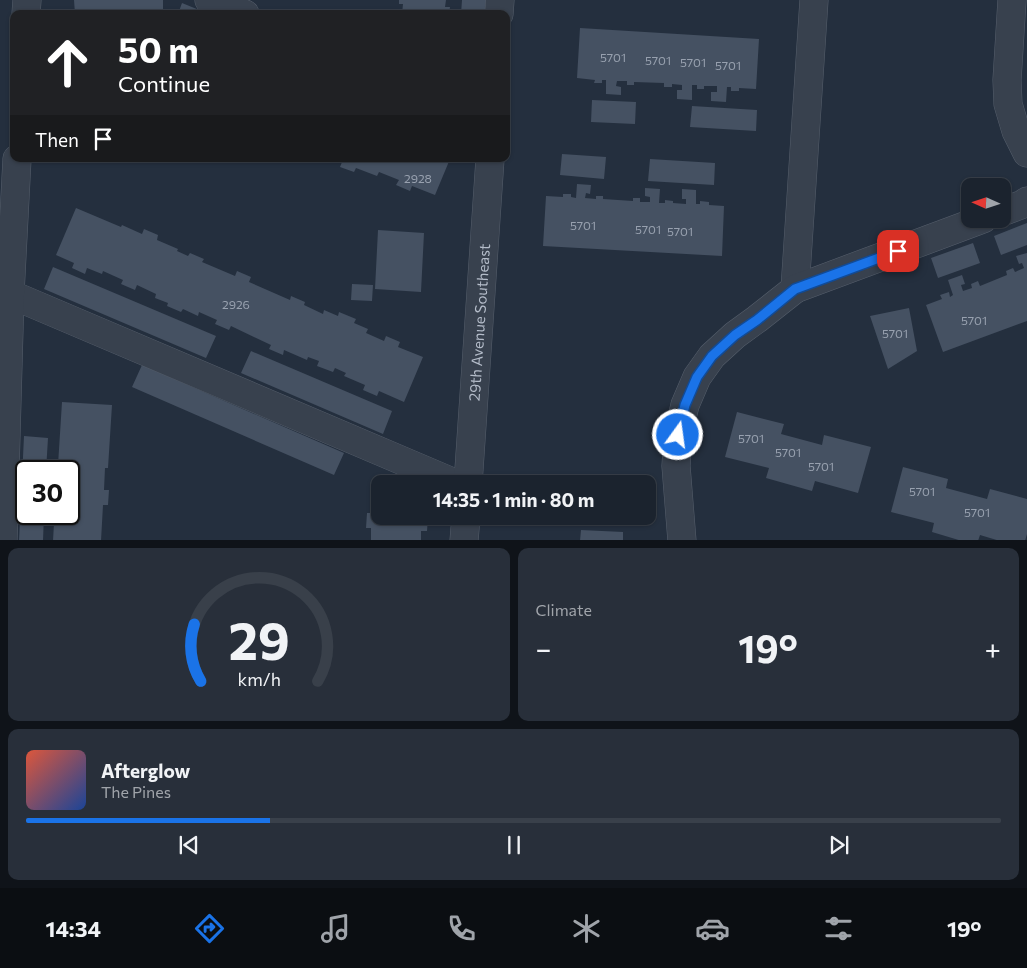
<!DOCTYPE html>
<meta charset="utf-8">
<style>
body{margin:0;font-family:Commissioner,sans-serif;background:#282f3a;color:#f1f3f6;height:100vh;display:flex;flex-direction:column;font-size:19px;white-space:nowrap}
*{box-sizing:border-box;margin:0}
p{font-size:16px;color:#a0a4aa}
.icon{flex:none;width:28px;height:28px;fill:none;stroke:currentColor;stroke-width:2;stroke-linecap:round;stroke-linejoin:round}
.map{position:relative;height:540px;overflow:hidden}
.panel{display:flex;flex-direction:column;gap:8px;padding:8px;background:#0f1319;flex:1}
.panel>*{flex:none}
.top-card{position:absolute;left:10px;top:10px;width:500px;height:152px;border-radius:10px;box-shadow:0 1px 4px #0004,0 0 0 1px #39404a;background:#202124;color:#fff;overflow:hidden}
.needle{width:32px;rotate:273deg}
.fabs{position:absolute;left:961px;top:178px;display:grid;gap:10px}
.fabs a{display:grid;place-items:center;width:50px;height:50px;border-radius:10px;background:#1b232e;box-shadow:0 1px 4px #0004,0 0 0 1px #39404a;font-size:25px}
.speed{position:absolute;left:15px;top:460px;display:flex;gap:10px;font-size:25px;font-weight:700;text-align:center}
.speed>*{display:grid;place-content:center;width:65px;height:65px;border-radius:50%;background:#1b232e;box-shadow:0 1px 4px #0004,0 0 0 1px #39404a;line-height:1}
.speed .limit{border:2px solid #111;border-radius:8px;background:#fff;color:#111}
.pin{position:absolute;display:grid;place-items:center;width:42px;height:42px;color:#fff;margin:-21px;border-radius:10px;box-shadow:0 2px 8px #0006}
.me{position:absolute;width:55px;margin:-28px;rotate:14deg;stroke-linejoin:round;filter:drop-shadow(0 0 4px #0008)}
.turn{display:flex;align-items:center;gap:18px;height:105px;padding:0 25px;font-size:22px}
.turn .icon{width:65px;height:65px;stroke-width:2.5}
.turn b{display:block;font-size:35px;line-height:42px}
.then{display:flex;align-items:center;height:48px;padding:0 25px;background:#0003;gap:10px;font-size:19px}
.big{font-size:38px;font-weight:700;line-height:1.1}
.panel .card{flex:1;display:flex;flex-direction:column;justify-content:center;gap:8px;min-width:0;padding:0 18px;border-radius:10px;background:#282f3a}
.panel .dial{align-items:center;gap:0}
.dial svg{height:130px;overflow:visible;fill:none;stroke:#39404a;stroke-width:7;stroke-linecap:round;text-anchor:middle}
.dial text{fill:#f1f3f6;stroke:none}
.song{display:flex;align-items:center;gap:15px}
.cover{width:60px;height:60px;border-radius:8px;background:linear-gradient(135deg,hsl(10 70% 55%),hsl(220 70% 35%))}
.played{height:5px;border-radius:2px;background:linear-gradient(90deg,#1a73e8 25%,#39404a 25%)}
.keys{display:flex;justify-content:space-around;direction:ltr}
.heat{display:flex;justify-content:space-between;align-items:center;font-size:28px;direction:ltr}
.panel .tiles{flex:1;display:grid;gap:8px;grid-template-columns:1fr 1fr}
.card:last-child{grid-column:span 2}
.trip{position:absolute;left:371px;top:475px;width:285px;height:50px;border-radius:10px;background:#1b232e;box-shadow:0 1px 4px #0004,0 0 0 1px #39404a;font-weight:700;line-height:50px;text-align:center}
.tabs{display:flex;height:80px;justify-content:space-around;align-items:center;background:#0b0e12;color:#a0a4aa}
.tabs .icon{width:35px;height:35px}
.tabs .current{color:#1a73e8}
.tabs b{font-size:22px;color:#f1f3f6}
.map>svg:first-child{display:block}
.building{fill:#455162}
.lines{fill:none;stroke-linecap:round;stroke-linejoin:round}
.minor-casing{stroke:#565f6c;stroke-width:29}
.minor{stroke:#38414e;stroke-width:28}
.route-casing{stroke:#114b97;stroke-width:12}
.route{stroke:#1a73e8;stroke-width:9}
.labels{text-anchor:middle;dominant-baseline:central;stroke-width:4;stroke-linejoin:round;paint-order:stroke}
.number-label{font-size:12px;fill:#98a1af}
.street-label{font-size:15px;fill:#b4bcc9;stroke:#1d2633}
</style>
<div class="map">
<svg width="1027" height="541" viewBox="0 0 1027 541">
<rect width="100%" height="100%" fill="#242f3e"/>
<!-- building -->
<path class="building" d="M74,0H163V14H75Z
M399,0H446L445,7H450L449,14H402L403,4H399Z
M462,0H486L485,14H461Z
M182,3L209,14H178Z
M580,28L759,39L756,89L739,88V91H731V87H727L726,102L711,101V92H717V86H704V89H697V85H692V100L677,99V90H682V85L672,84V87H664V83L634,82V85H627V81H617L616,86L621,87V95L606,94V80H602V83H594L595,80L577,78Z
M592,100L636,102L635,124L591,122Z
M692,106L757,110L756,131L690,127Z
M562,154L606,157L604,179L560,175Z
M335,159H450L435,195L412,186L410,191L396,185L399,180L379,172L377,176L356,168L354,172L340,167L342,162Z
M650,159L715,163L714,185L648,181Z
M577,184L591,185L590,194L586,193L585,198L596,199V196H603V199L633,201V198H640V202H650V197L645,196V188L660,189L659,203H665V200L673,201V203L686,204V199H682V189L696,190V204H700V201L709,202V205L724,206L722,256L543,246L546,196L563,197V194H571V197L576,198Z
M76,208L121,227L122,225L142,234L144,229L158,235L157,240L178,249L177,251L188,256L190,253L204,259L202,262L235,276L237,271L251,277L249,282L290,300L291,296L305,302L304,305L323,314L324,310L338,316L339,312L356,319L354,323L368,329L366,333L384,341L386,336L400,342L398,347L423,357L404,402L379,391L377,396L363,390L365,385L344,376L346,373L335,368L333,372L317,366L319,361L308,357L307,360L284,350L283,355L269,349L271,345L231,326L229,330L215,324L217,320L199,312L198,316L183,309L181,312L167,306L168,303L155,298L156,294L137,285L135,290L121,284L123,280L103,271L102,274L87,268L85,274L72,268L74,263L56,255Z
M1027,223V245L1001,255L994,236Z
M378,230L424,233L421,292L375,289Z
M973,243L980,263L938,278L931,258Z
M1027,253V321L943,352L926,305L942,299L940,295L949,292L950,297L953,295L948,280L962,275L965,284L961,285L963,291L972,288L971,284L978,281L980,286L1007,275L1006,271L1013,268L1015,272L1024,268L1022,263L1019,264L1016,256Z
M53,267L216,336L206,358L44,289Z
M352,284L373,285L372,301L351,300Z
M909,308L917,351L888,369L870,316Z
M251,351L392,411L383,434L241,373Z
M142,365L344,453L334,475L132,387Z
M62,402L112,405L108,468H105L104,490H109L108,505H103L101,541H53L54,523L51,522L52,514H69V471H54V465H58Z
M737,412L784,424L781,434L822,445L824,435L871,447L858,493L815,481L812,491L766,478L769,468L725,457Z
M24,436L48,438L46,471H26V514H44L43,541H19Z
M903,467L948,479L946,488L987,499L990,489L1027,499V534L1025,541H1000L980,535L978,541H962L932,532L934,523L891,512Z
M373,494H380V516L428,517L427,531H421V541H371V528H366L367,513H372Z
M581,530L623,532V541H580Z"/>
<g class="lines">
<!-- minor casing -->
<g class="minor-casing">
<g id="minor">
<path d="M209,0L245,14"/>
<path d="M1012,0L1007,80L1008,104L1016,131L1027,153"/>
<path d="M26,14L27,0"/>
<path d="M499,14L500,0"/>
<path d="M1002,212L1023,204L1027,201"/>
<path d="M795,289L814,0"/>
<path d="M10,294L457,484"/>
<path id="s1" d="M468,484L490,159"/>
<path d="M3,541L10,294L17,159"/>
<path d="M464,541L466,516"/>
<path d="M682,541L676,466L678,435L685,405L697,377L712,356L735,335L757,319L795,289L983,219"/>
</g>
</g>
<!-- minor -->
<use href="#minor" class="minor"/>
</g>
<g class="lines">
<!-- route casing -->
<g class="route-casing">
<path id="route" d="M678,435L685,405L697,377L712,356L735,335L757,320L795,289L898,251"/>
</g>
<!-- route -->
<use href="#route" class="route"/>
</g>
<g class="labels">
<!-- number labels -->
<g class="number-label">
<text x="613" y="57">5701</text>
<text x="658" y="60">5701</text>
<text x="693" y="62">5701</text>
<text x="728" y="65">5701</text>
<text x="418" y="178">2928</text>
<text x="583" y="225">5701</text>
<text x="648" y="229">5701</text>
<text x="680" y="231">5701</text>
<text x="236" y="304">2926</text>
<text x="974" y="320">5701</text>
<text x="895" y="333">5701</text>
<text x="751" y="438">5701</text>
<text x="788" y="452">5701</text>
<text x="821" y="466">5701</text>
<text x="922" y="491">5701</text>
<text x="977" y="512">5701</text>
</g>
<!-- street labels -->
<g class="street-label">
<text stroke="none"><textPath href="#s1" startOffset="162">29th Avenue Southeast</textPath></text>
</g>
</g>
</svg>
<div class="fabs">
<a><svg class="needle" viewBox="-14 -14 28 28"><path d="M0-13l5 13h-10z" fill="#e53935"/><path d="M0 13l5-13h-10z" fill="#a0a4aa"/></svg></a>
</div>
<div class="speed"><div class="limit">30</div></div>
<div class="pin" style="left:898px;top:251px;background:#d93025"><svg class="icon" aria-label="arrive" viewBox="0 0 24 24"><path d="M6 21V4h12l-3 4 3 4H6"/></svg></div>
<svg class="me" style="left:678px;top:435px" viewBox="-20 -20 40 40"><circle r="17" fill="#1a73e8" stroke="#fff" stroke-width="3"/><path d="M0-11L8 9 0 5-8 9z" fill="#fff"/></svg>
<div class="trip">14:35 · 1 min · 80 m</div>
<div class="top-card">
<div class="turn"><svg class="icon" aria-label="ahead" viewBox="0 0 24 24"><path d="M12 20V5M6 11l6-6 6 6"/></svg><div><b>50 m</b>Continue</div></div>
<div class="then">Then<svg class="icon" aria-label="arrive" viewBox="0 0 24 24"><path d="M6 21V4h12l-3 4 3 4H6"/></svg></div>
</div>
</div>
<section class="panel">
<div class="tiles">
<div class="card dial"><svg viewBox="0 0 100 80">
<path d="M14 69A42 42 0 1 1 86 69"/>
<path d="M14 69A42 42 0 0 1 10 34" stroke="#1a73e8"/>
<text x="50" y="56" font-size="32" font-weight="700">29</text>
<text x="50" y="72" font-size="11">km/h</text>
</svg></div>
<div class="card"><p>Climate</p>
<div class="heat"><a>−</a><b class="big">19°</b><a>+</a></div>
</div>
<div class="card">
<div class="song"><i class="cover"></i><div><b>Afterglow</b><p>The Pines</p></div></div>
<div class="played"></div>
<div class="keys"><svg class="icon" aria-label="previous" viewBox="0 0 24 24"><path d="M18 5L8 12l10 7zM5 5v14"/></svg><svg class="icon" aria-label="pause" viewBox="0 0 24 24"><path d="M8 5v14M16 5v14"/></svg><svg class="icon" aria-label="next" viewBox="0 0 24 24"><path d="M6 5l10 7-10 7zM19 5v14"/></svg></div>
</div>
</div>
</section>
<nav class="tabs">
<b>14:34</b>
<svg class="icon current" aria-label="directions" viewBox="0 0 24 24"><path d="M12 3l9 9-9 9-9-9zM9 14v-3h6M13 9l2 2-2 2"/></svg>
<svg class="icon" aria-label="music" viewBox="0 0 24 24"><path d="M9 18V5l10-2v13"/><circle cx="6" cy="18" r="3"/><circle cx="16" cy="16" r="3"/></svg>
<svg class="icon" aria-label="phone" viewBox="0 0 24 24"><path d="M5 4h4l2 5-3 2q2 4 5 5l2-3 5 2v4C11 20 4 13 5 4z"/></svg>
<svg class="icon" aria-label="climate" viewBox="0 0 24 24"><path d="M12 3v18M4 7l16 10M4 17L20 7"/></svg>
<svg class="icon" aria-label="car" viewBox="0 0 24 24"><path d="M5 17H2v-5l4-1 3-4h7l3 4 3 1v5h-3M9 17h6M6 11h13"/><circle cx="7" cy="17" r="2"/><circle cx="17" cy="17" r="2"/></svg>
<svg class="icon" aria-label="filters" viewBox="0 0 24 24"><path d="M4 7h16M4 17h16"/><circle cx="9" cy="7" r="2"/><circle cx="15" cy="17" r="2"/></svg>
<b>19°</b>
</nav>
